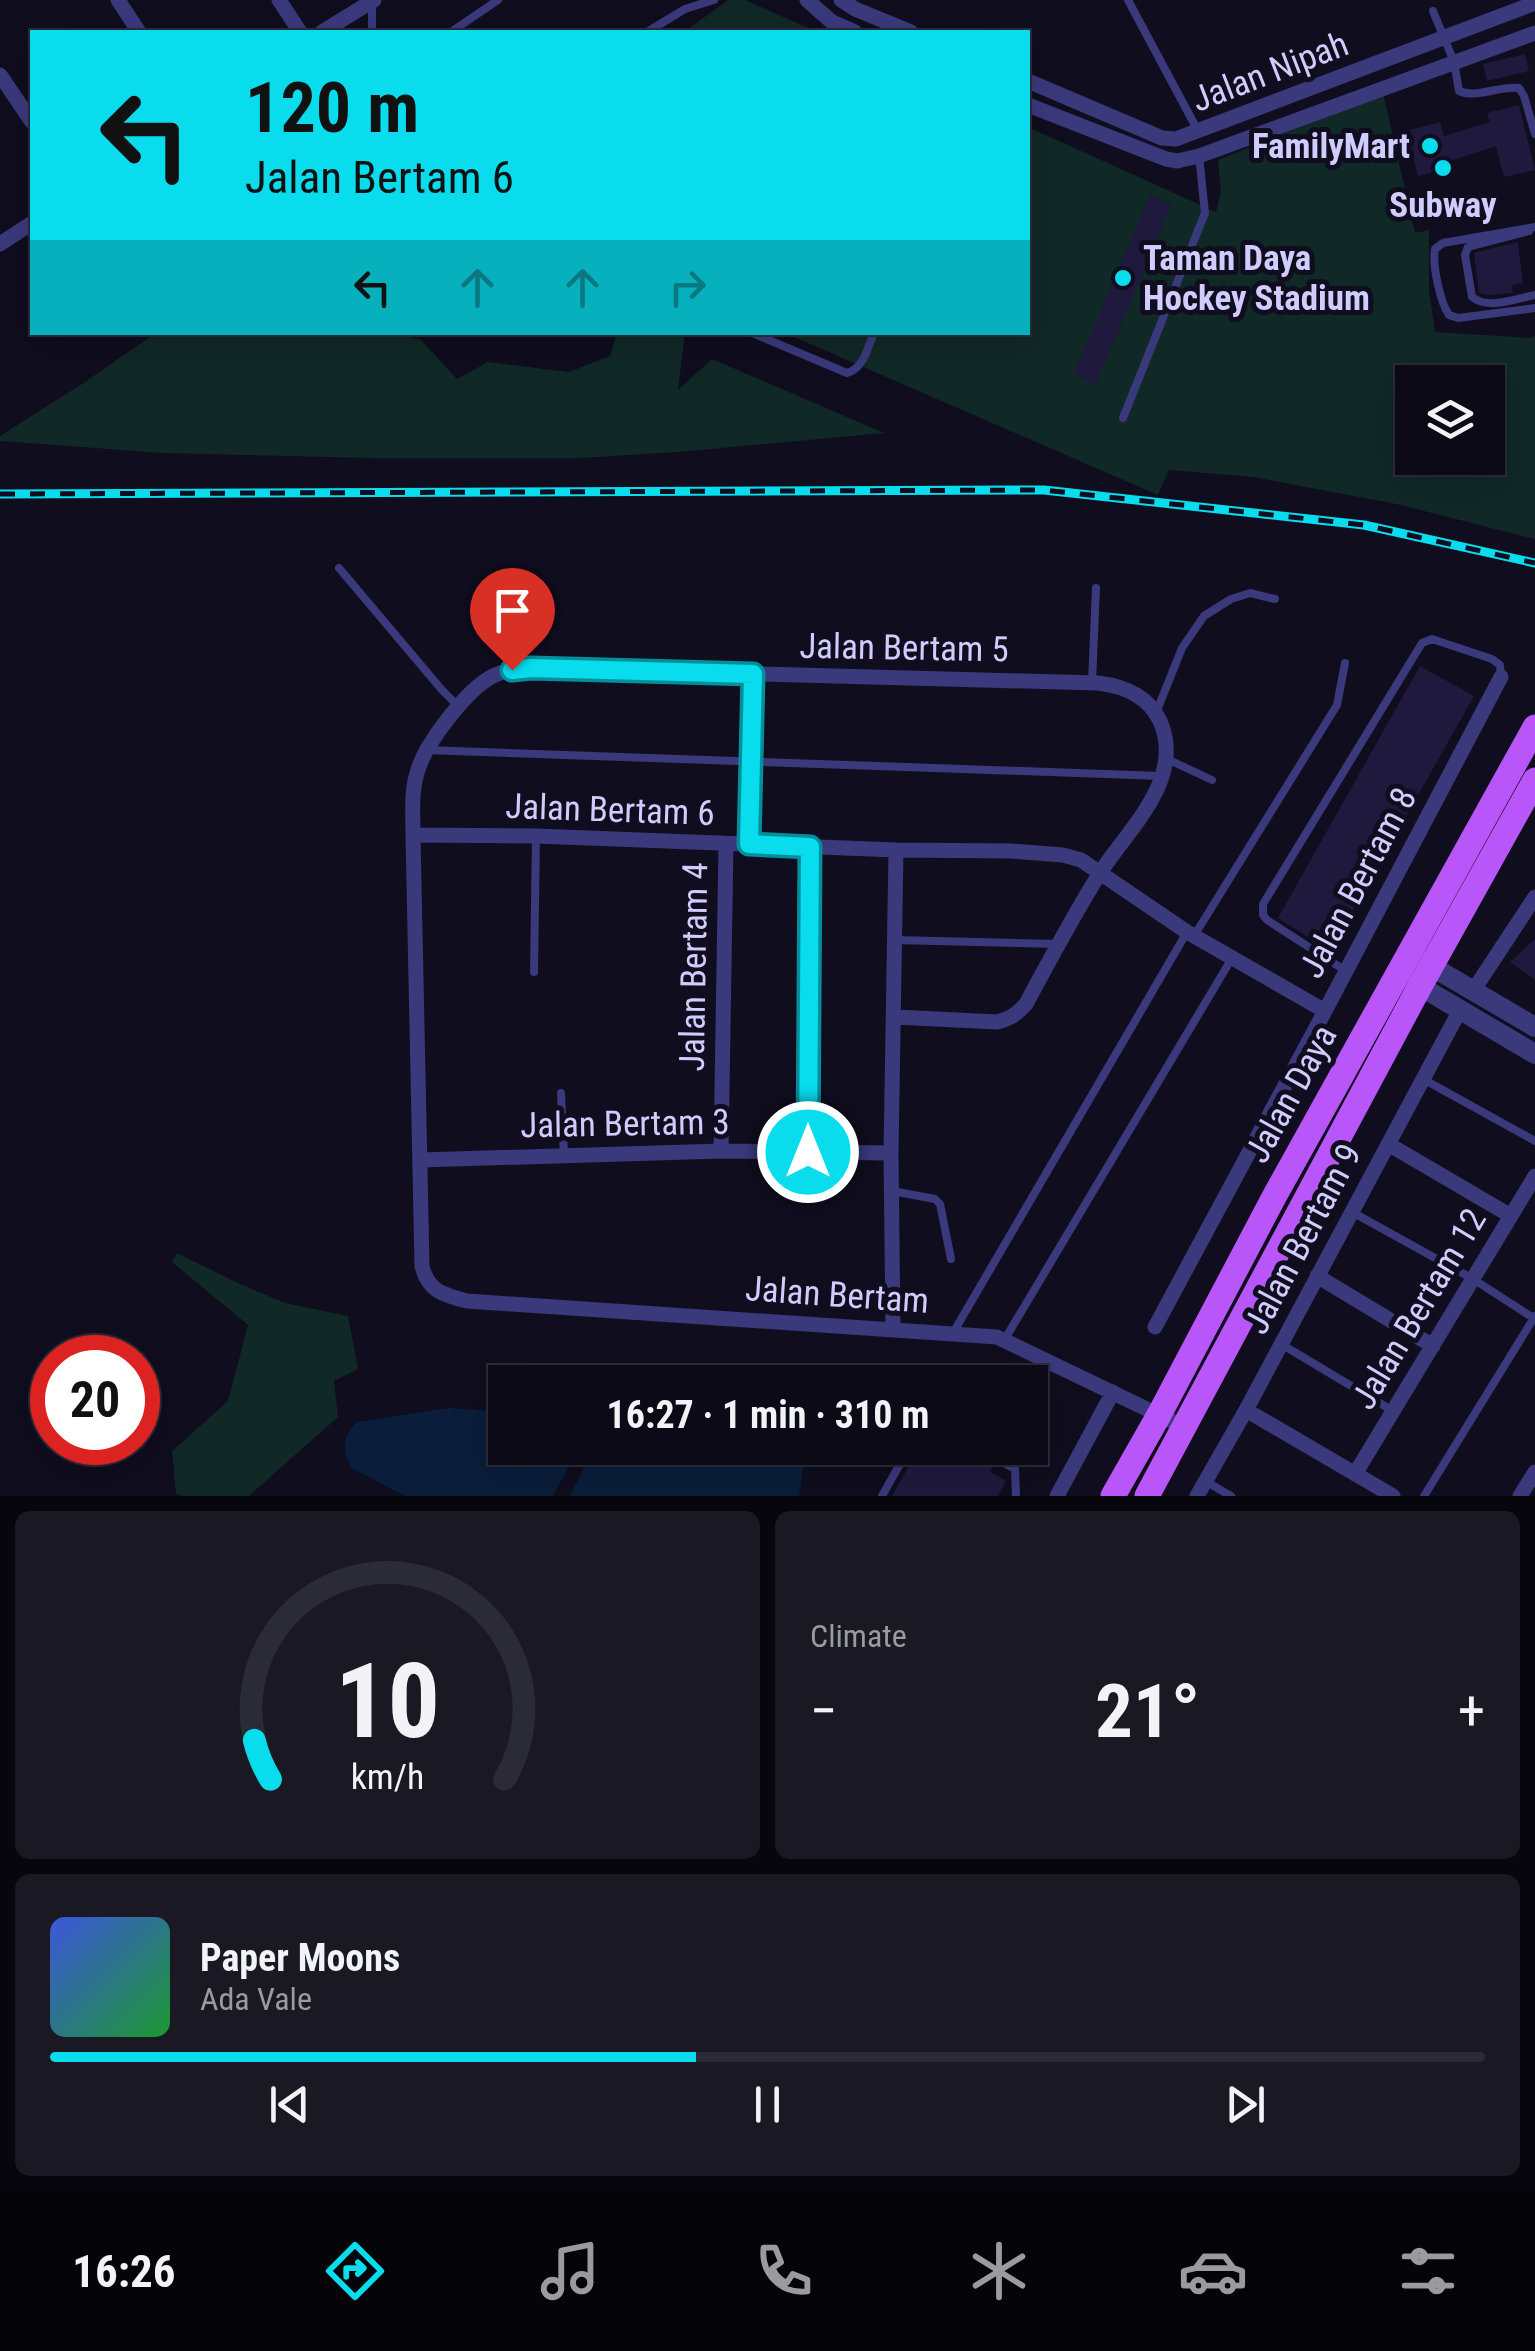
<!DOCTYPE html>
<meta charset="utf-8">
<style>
body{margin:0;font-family:"Roboto Condensed",sans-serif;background:#191823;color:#f1f3f6;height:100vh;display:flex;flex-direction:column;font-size:38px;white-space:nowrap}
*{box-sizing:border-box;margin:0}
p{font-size:32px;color:#9a9aa1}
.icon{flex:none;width:55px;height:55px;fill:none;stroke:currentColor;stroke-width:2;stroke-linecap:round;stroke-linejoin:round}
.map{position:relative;height:1496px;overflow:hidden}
.drawer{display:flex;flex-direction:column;gap:15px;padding:15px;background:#06060c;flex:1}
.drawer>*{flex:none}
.top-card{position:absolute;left:30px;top:30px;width:1000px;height:305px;border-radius:0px;box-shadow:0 10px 40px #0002,0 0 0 2px #2b2b35;background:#08dced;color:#111;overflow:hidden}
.tools{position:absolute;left:1395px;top:365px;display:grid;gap:20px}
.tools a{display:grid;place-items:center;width:110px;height:110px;border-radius:0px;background:#0b0a16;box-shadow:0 10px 40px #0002,0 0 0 2px #2b2b35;font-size:50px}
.speed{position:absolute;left:30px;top:1335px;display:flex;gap:20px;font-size:50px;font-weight:700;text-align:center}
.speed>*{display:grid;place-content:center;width:130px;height:130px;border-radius:50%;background:#0b0a16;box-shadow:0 10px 40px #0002,0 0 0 2px #2b2b35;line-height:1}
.speed .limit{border:15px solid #d22;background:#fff;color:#111}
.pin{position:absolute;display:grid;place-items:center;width:85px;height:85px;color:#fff;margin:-102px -42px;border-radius:50% 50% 50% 0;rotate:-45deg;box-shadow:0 0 10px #0007}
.pin .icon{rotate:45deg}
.me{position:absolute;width:110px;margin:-55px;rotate:0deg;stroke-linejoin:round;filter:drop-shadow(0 0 8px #0008)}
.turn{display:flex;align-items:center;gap:35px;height:210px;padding:0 50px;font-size:45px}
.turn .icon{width:130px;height:130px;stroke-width:2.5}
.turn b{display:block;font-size:70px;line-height:85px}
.lanes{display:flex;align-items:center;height:95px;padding:0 50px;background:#0003;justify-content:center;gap:50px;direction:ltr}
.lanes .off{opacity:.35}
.big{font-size:75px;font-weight:700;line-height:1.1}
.drawer .card{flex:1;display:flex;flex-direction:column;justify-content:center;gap:15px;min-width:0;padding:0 35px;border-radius:15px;background:#191823}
.drawer .dial{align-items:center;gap:0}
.dial svg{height:260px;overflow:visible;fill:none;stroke:#2b2b35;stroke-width:7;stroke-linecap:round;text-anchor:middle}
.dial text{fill:#f1f3f6;stroke:none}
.song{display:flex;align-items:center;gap:30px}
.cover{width:120px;height:120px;border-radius:15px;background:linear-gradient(135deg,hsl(230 70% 55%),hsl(130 70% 35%))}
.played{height:10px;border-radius:5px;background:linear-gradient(90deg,#08dced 45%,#2b2b35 45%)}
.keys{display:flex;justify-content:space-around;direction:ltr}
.heat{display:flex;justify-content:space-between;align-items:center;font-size:55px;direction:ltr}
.drawer .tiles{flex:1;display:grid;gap:15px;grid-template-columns:1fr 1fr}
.card:last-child{grid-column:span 2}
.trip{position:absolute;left:488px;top:1365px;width:560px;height:100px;border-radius:0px;background:#0b0a16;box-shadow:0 10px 40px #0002,0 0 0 2px #2b2b35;font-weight:700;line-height:100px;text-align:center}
.menu{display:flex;height:160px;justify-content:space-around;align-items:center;background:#040409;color:#9a9aa1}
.menu .icon{width:70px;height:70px}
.menu .on{color:#08dced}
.menu b{font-size:45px;color:#f1f3f6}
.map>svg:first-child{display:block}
.green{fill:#102826;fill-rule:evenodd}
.water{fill:#0a1d3a}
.building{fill:#20193e}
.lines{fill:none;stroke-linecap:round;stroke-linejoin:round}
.service{stroke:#3a397c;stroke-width:8}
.minor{stroke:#3a397c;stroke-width:15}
.tertiary{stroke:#3a397c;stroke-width:20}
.primary{stroke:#b856fa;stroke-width:25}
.rail-casing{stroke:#08dced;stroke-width:9}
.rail{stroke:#0f0d1e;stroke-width:5;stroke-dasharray:15;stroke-linecap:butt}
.route-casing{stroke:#058f9a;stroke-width:25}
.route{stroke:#08dced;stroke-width:18}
.poi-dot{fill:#08dced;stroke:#0f0d1e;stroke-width:4}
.labels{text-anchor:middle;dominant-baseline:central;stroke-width:10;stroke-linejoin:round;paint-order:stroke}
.street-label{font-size:35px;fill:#d0ccfd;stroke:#0f0d1e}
.poi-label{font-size:35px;font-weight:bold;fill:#d0ccfd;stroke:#0f0d1e;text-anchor:end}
</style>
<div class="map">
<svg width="1535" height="1496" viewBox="0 0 1535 1496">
<rect width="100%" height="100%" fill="#0f0d1e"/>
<!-- green -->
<path class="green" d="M728,0H745L818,32H684Z
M1383,93L1415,233L1429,230V290L1435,332L1529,338L1535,336V539L1396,504L1253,477L1169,470L1158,495L785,333L1028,332V127L1216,212L1221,192L1218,160ZM1412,382H1488V458H1412Z
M157,332L394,333L421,340L457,379L488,362L569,372L610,356L617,333H685L678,390L712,359L884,433L679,452L580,458H372L163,453L0,441V436L82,384Z
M177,1253L240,1284L285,1303L348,1316L358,1369L334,1381L338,1417L249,1496H182L176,1494L172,1451L228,1401L248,1325L172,1262Z"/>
<!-- water -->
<path class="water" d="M449,1408L505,1412V1448H579L553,1496H405L353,1469C341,1455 342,1433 357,1422Z
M594,1448H803L804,1462L799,1496H570Z"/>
<!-- building -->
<path class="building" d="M1525,54L1529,71L1487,81L1483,64Z
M1519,105L1535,170L1504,177L1496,146L1450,161L1452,167L1418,176L1406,131L1440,122L1444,136L1490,122L1487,113Z
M1150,195L1172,204L1096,384L1074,374Z
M1518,242L1523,283L1512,285L1513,293H1509L1488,295L1479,293L1474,253Z
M1420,666L1474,696L1330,951L1278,918Z
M1535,939V980L1510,962Z
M919,1448H956L993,1466L990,1472L1006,1481L998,1496H892Z"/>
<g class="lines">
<!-- service -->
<path class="service" d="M1128,0L1198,131
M1433,11L1454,62L1459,91C1477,99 1500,85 1519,88L1524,96L1535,134
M372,32V2
M451,32L498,0
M647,32L685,9L714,0
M1535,227L1443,243L1435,249C1432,264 1440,302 1449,315L1458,318L1535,308
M1529,231L1468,247L1465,255L1472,297C1488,310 1515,299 1535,295
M750,332L847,373C864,368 868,347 874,332
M1123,418L1205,213L1199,156
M339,568L442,690L459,707
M1092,682L1096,588
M1156,713L1182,648L1204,616L1231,599L1250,593L1275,599
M426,750L1161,776
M1167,759L1212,780
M749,844L753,674
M1194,936L1337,705L1345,663
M894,940L1058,944
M1346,971L1267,920L1263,915V904L1422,643L1432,639L1492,659L1500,665L1501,677
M534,972L536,836
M1423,1079L1535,1141
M561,1093L564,1155
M808,1152L810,847
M892,1191L935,1199L940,1204L951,1259
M1352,1212L1473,1279L1535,1319
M953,1333L1187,932
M1005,1339L1232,958
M1281,1344L1393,1411
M976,1448L1015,1469L1016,1496
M1205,1481L1231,1496
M882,1496L909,1448
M1424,1496L1535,1316"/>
<!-- minor -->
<path class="minor" d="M118,0L139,32
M279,0L300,32
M807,0L832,22L855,32
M841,0L855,9L911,32
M322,32L374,0
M0,75L32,122
M1028,81L1162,138L1176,139L1535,3
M1028,105L1166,159L1177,161L1199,156L1535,33
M0,244L32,223
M413,835L536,836L896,850L1011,851L1063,855L1081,860L1187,932L1325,1011
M1473,991L1535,897
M895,1017L997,1022C1010,1019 1017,1014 1026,1004C1049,961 1072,918 1098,876C1126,831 1186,780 1160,721C1148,695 1123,686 1098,683L531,668C518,669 505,670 493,676C467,689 424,745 417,773C411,793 413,814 413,835L422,1266C428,1291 443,1295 467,1301L997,1337L1184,1427
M1388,1144L1511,1216
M721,1151L726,844
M421,1160L721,1151L891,1153
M1317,1276L1433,1346
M1155,1327L1325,1011L1501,677
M893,1329L891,1153L896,850
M1246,1410L1393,1496
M1355,1474L1535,1176
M1057,1496L1113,1392
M1197,1496L1246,1410L1460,1010
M1520,1496L1535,1472"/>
<!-- tertiary -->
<path class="tertiary" d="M1419,959L1535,1027
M1408,979L1535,1054"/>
<!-- primary -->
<path class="primary" d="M1113,1496L1159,1415L1274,1197L1535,727
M1147,1496L1420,986L1535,780"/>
<!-- rail casing -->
<g class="rail-casing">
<path id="rail" d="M0,494L1044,490L1364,525L1535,563"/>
</g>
<!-- rail -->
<use href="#rail" class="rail"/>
</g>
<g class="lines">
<!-- route casing -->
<g class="route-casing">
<path id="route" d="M512,670L531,668L753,674L749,844L810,847L808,1152"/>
</g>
<!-- route -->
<use href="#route" class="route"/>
</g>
<!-- markers -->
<g class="poi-dot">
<circle cx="1430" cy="146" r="10"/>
<circle cx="1443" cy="168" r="10"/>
<circle cx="1123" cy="278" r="10"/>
</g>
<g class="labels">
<!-- street labels -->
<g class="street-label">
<text transform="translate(1270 72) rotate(-21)">Jalan Nipah</text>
<text transform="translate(904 648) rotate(1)">Jalan Bertam 5</text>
<text transform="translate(610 810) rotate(2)">Jalan Bertam 6</text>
<text transform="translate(1358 883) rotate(-62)">Jalan Bertam 8</text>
<text transform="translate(694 967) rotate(-89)">Jalan Bertam 4</text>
<text transform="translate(1291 1094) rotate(-61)">Jalan Daya</text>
<text transform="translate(625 1124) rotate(-1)">Jalan Bertam 3</text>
<text transform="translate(1303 1239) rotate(-62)">Jalan Bertam 9</text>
<text transform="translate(837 1295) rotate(4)">Jalan Bertam</text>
<text transform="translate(1419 1309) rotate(-59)">Jalan Bertam 12</text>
</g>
<!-- poi labels -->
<g class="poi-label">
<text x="1410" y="146">FamilyMart</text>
<text x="1443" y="205" text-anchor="middle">Subway</text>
<text x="1143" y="258" text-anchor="start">Taman Daya<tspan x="1143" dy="40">Hockey Stadium</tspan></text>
</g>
</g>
</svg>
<div class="tools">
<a><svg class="icon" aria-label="layers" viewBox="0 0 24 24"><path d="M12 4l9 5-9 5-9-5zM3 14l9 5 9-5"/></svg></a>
</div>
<div class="speed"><div class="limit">20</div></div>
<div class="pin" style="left:512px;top:670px;background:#d93025"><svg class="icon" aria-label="arrive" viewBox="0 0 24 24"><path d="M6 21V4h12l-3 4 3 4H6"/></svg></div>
<svg class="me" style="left:808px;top:1152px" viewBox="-20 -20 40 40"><circle r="17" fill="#08dced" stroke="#fff" stroke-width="3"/><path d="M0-11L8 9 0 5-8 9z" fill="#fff"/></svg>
<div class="trip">16:27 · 1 min · 310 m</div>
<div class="top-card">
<div class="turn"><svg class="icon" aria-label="left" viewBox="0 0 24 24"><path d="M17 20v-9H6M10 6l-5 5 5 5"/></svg><div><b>120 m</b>Jalan Bertam 6</div></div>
<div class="lanes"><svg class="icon" aria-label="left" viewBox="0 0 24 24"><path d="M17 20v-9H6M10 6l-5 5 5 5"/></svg><svg class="icon off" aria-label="ahead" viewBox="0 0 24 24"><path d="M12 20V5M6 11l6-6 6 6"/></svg><svg class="icon off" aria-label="ahead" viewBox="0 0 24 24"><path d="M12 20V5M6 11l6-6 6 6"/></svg><svg class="icon off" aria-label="right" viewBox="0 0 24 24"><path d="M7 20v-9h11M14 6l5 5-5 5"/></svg></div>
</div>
</div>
<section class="drawer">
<div class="tiles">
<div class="card dial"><svg viewBox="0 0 100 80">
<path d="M14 69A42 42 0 1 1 86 69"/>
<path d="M14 69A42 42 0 0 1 9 57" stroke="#08dced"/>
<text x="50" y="56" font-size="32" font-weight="700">10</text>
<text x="50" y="72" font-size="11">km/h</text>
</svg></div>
<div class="card"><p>Climate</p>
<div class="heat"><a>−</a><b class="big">21°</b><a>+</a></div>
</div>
<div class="card">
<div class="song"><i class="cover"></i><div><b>Paper Moons</b><p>Ada Vale</p></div></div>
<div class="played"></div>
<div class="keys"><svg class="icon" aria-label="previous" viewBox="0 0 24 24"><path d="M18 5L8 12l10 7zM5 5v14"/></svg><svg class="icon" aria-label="pause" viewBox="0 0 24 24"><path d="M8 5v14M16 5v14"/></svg><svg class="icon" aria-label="next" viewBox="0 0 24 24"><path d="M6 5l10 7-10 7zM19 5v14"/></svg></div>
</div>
</div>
</section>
<nav class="menu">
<b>16:26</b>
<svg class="icon on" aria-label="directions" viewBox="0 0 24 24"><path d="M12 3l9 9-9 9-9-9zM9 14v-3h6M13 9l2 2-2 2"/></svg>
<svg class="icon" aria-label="music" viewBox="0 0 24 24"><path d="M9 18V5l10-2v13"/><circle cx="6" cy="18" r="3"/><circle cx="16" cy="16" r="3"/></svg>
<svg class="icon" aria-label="phone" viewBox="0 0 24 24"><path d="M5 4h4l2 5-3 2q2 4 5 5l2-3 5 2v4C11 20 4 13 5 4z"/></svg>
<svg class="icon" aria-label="climate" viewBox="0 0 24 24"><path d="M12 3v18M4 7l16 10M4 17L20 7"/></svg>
<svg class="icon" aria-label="car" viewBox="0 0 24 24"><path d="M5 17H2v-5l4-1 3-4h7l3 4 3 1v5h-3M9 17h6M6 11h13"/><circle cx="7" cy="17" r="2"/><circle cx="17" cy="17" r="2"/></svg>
<svg class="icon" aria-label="filters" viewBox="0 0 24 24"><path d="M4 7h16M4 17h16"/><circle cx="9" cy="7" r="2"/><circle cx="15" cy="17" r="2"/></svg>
</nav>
